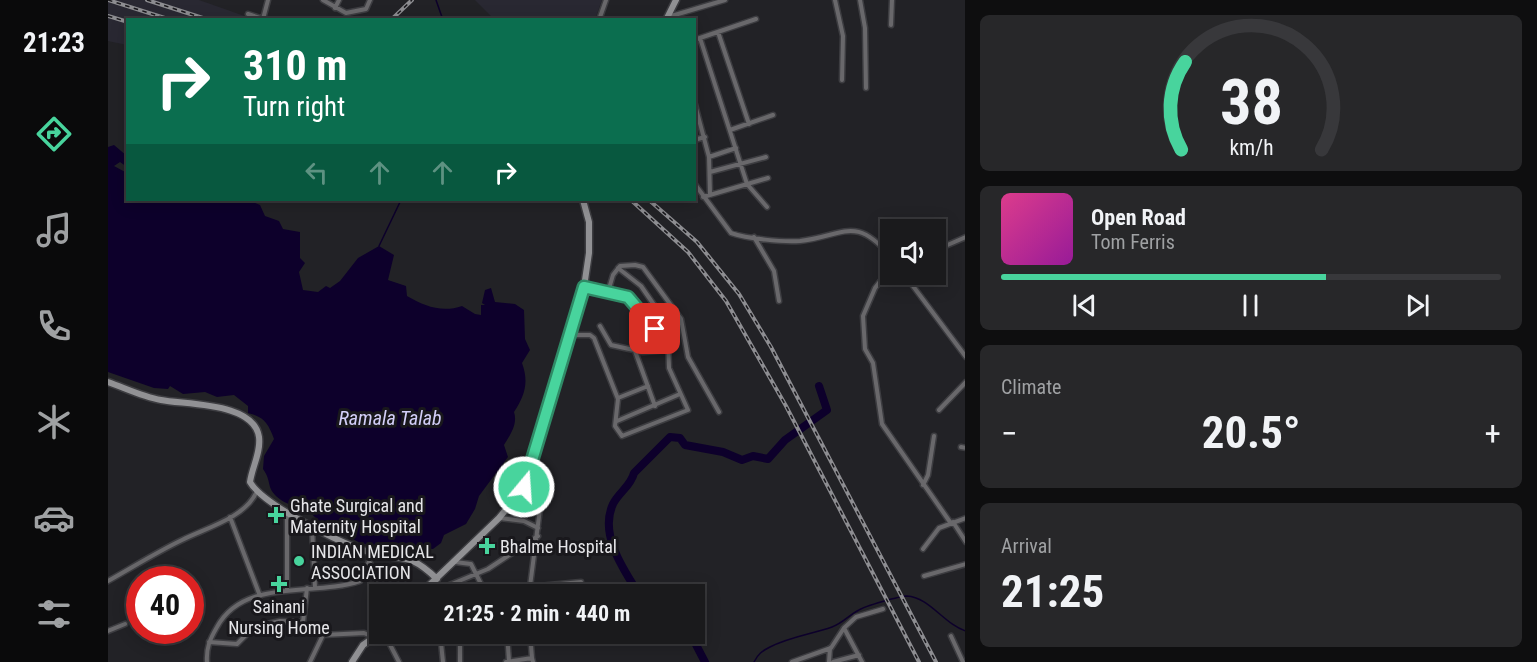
<!DOCTYPE html>
<meta charset="utf-8">
<style>
body{margin:0;font-family:"Roboto Condensed",sans-serif;background:#272729;color:#f1f3f6;height:100vh;display:flex;flex-direction:column;font-size:22px;white-space:nowrap}
*{box-sizing:border-box;margin:0}
p{font-size:20px;color:#9fa1a3}
.icon{flex:none;width:33px;height:33px;fill:none;stroke:currentColor;stroke-width:2;stroke-linecap:round;stroke-linejoin:round}
.map{position:relative;flex:1;overflow:hidden}
.sheet{display:flex;flex-direction:column;gap:15px;padding:15px;background:#0e0e0f;width:572px}
.sheet>*{flex:none}
.hud{position:absolute;left:18px;top:18px;width:570px;height:183px;border-radius:0px;box-shadow:0 3px 15px #0003,0 0 0 2px #38383b;background:#0b6e4f;color:#fff;overflow:hidden}
.controls{position:absolute;left:772px;top:219px;display:grid;gap:12px}
.controls a{display:grid;place-items:center;width:66px;height:66px;border-radius:0px;background:#1a1a1c;box-shadow:0 3px 15px #0003,0 0 0 2px #38383b;font-size:30px}
.speed{position:absolute;left:18px;top:566px;display:flex;gap:12px;font-size:30px;font-weight:700;text-align:center}
.speed>*{display:grid;place-content:center;width:78px;height:78px;border-radius:50%;background:#1a1a1c;box-shadow:0 3px 15px #0003,0 0 0 2px #38383b;line-height:1}
.speed .limit{border:9px solid #d22;background:#fff;color:#111}
.pin{position:absolute;display:grid;place-items:center;width:51px;height:51px;color:#fff;margin:-26px;border-radius:12px;box-shadow:0 3px 9px #0006}
.me{position:absolute;width:66px;margin:-33px;rotate:18deg;stroke-linejoin:round;filter:drop-shadow(0 0 4px #0008)}
.turn{display:flex;align-items:center;gap:21px;height:126px;padding:0 18px;font-size:27px}
.turn .icon{width:78px;height:78px;stroke-width:2.5}
.turn b{display:block;font-size:42px;line-height:51px}
.lanes{display:flex;align-items:center;height:57px;padding:0 18px;background:#0003;justify-content:center;gap:30px;direction:ltr}
.lanes .off{opacity:.35}
.big{font-size:45px;font-weight:700;line-height:1.1}
.sheet .card{flex:1;display:flex;flex-direction:column;justify-content:center;gap:9px;min-width:0;padding:0 21px;border-radius:9px;background:#272729}
.sheet .dial{align-items:center;gap:0}
.dial svg{height:156px;overflow:visible;fill:none;stroke:#38383b;stroke-width:7;stroke-linecap:round;text-anchor:middle}
.dial text{fill:#f1f3f6;stroke:none}
.song{display:flex;align-items:center;gap:18px}
.cover{width:72px;height:72px;border-radius:9px;background:linear-gradient(135deg,hsl(330 70% 55%),hsl(300 70% 35%))}
.played{height:6px;border-radius:3px;background:linear-gradient(90deg,#48d49d 65%,#38383b 65%)}
.keys{display:flex;justify-content:space-around;direction:ltr}
.heat{display:flex;justify-content:space-between;align-items:center;font-size:33px;direction:ltr}
.trip{position:absolute;left:261px;top:584px;width:336px;height:60px;border-radius:0px;background:#1a1a1c;box-shadow:0 3px 15px #0003,0 0 0 2px #38383b;font-weight:700;line-height:60px;text-align:center}
main{display:flex;flex:1;min-height:0}
.tabs{display:flex;flex-direction:column;width:108px;justify-content:space-around;align-items:center;background:#0a0a0b;color:#9fa1a3}
.tabs .icon{width:42px;height:42px}
.tabs .on{color:#48d49d}
.tabs b{font-size:27px;color:#f1f3f6}
.map>svg:first-child{display:block}
.built{fill:#292832}
.water{fill:#0d002b}
.lines{fill:none;stroke-linecap:round;stroke-linejoin:round}
.stream{stroke:#0d002b;stroke-width:1.5}
.river{stroke:#0d002b;stroke-width:8}
.street-casing{stroke:#3d3d41;stroke-width:7}
.secondary-casing{stroke:#3d3d41;stroke-width:9}
.street{stroke:#69686b;stroke-width:4}
.secondary{stroke:#919194;stroke-width:6}
.rail-casing{stroke:#8d8d91;stroke-width:4}
.rail{stroke:#19181c;stroke-width:1.5;stroke-dasharray:4.5;stroke-linecap:butt}
.route-casing{stroke:#2f8a66;stroke-width:15}
.route{stroke:#48d49d;stroke-width:10}
.poi-dot{fill:#48d49d;stroke:#19181c;stroke-width:2}
.labels{text-anchor:middle;dominant-baseline:central;stroke-width:6;stroke-linejoin:round;paint-order:stroke}
.poi-label{font-size:18px;fill:#e6e6e9;stroke:#19181c;text-anchor:start}
.water-label{font-size:20px;font-style:italic;fill:#d3cff8;stroke:#19181c}
</style>
<main>
<nav class="tabs">
<b>21:23</b>
<svg class="icon on" aria-label="directions" viewBox="0 0 24 24"><path d="M12 3l9 9-9 9-9-9zM9 14v-3h6M13 9l2 2-2 2"/></svg>
<svg class="icon" aria-label="music" viewBox="0 0 24 24"><path d="M9 18V5l10-2v13"/><circle cx="6" cy="18" r="3"/><circle cx="16" cy="16" r="3"/></svg>
<svg class="icon" aria-label="phone" viewBox="0 0 24 24"><path d="M5 4h4l2 5-3 2q2 4 5 5l2-3 5 2v4C11 20 4 13 5 4z"/></svg>
<svg class="icon" aria-label="climate" viewBox="0 0 24 24"><path d="M12 3v18M4 7l16 10M4 17L20 7"/></svg>
<svg class="icon" aria-label="car" viewBox="0 0 24 24"><path d="M5 17H2v-5l4-1 3-4h7l3 4 3 1v5h-3M9 17h6M6 11h13"/><circle cx="7" cy="17" r="2"/><circle cx="17" cy="17" r="2"/></svg>
<svg class="icon" aria-label="filters" viewBox="0 0 24 24"><path d="M4 7h16M4 17h16"/><circle cx="9" cy="7" r="2"/><circle cx="15" cy="17" r="2"/></svg>
</nav>
<div class="map">
<svg width="858" height="662" viewBox="0 0 858 662">
<rect width="100%" height="100%" fill="#222226"/>
<!-- built -->
<path class="built" d="M0,0H91L145,19L20,20L19,45L0,41Z
M367,0H494L487,19L387,20Z"/>
<!-- water -->
<path class="water" d="M6,145L19,156V167L12,162L6,166L19,173L20,200H140L152,205L157,216L171,221L175,229L192,232V258L197,263L191,272L195,290L210,292L218,286L222,288L232,281L250,258L271,246L286,255L280,280L298,286L299,296C316,306 334,313 354,306L367,314L373,315V305H377L374,303L377,290L383,288L387,302L407,304L416,310L417,339L422,350L414,363C421,382 417,395 406,412C410,424 402,435 396,445L400,457L371,496L367,509L358,524L336,535L333,543L325,549L254,544L210,520L195,506C184,508 166,499 162,487C160,479 160,476 155,469L156,456L166,439C160,423 156,417 140,413V406L126,395L109,397L97,392L75,394L62,386L60,389L46,388L0,372V147Z"/>
<g class="lines">
<!-- stream -->
<path class="stream" d="M328,0L335,20
M271,246L293,200
M646,662C650,654 654,651 662,647C681,637 704,634 724,627C735,623 741,615 751,610C757,606 792,596 799,596C821,597 837,625 858,631"/>
<!-- river -->
<path class="river" d="M531,594C515,569 491,534 505,504C511,492 523,486 526,473L562,437L572,438L577,445L615,452L634,460L645,456L660,459L677,440L719,410L711,386
M575,633L585,639L597,662"/>
<!-- street casing -->
<g class="street-casing">
<path id="street" d="M215,0L238,13L258,9L262,0
M727,0L735,36L734,80
M752,0L757,28L758,88
M227,8L231,0
M140,14L158,20
M560,17L617,0
M155,19L160,0
M491,20L498,0
M783,25L784,0
M610,32L641,124
M592,38L639,184L659,207
M586,40L648,19
M586,101L601,157L602,194
M622,130L665,115
M586,140L597,137
M601,157L628,148
M602,172L658,157
M586,183L623,233C640,239 674,242 692,241C736,236 747,214 783,257
M595,197L660,178
M646,237L666,271L671,301
M828,250L858,237
M783,267L767,288L755,316L757,349L765,363L774,424L842,522
M796,274L858,357
M476,287L520,297L547,329
M500,292L505,275L512,266L527,265L535,267L573,319L580,357L611,412
M492,326L503,345L535,352L560,350
M462,335H482L486,338L510,399L507,426L514,436L580,410L561,368L560,340L562,328L533,286L510,268
M527,351L547,406
M510,398L540,386
M831,410L858,382
M509,421L572,394
M853,447L858,448
M815,485L820,475L826,436
M416,488L430,496L433,501L421,594
M179,512V591
M122,517L152,596
M392,518L416,521L430,528
M845,522L858,542
M204,527L207,588
M815,549L831,528L858,518
M347,562L363,564L378,594
M262,563L273,594
M816,576L858,564
M0,581C25,567 49,552 74,540C98,528 136,518 148,493
M321,586H339L380,569L430,536
M421,587L473,582
M736,628L754,662
M0,631L17,624
M276,633L291,662
M332,633L335,662
M399,633L401,661
M422,633L424,658
M843,636L855,662
M101,642L129,644L146,627L172,621L195,622L199,588
M99,662C98,648 102,639 109,627C136,577 206,597 252,581L265,553
M202,662L215,635L256,633L265,637
M352,662V633
M398,662L424,658L425,662
M684,662L723,648L736,628L748,617L775,609
M721,662L722,648
M725,662L751,655"/>
</g>
<!-- secondary casing -->
<g class="secondary-casing">
<path id="secondary" d="M558,20L568,0
M0,382C17,388 35,397 53,400C78,405 146,402 151,437C153,453 144,467 142,482C155,505 234,544 261,552C294,562 299,550 329,579
M312,594L391,518L416,487L476,287L481,253V222L475,200
M244,662L255,645L272,633"/>
</g>
<!-- street -->
<use href="#street" class="street"/>
<!-- secondary -->
<use href="#secondary" class="secondary"/>
<!-- rail casing -->
<g class="rail-casing">
<path id="rail" d="M0,0L63,20
M39,0L101,20
M0,16L20,22
M283,20L304,0
M523,200L580,252L618,301L678,406L811,662
M541,200L589,242L631,294L663,347L828,662"/>
</g>
<!-- rail -->
<use href="#rail" class="rail"/>
</g>
<g class="lines">
<!-- route casing -->
<g class="route-casing">
<path id="route" d="M416,487L476,287L520,297L547,329"/>
</g>
<!-- route -->
<use href="#route" class="route"/>
</g>
<!-- markers -->
<g class="poi-dot">
<path d="M165 506h6v6h6v6h-6v6h-6v-6h-6v-6h6z"/>
<path d="M376 537h6v6h6v6h-6v6h-6v-6h-6v-6h6z"/>
<circle cx="191" cy="561" r="6"/>
<path d="M168 575h6v6h6v6h-6v6h-6v-6h-6v-6h6z"/>
</g>
<g class="labels">
<!-- poi labels -->
<g class="poi-label">
<text x="182" y="505">Ghate Surgical and<tspan x="182" dy="21">Maternity Hospital</tspan></text>
<text x="392" y="546">Bhalme Hospital</text>
<text x="203" y="551">INDIAN MEDICAL<tspan x="203" dy="21">ASSOCIATION</tspan></text>
<text x="171" y="606" text-anchor="middle">Sainani<tspan x="171" dy="21">Nursing Home</tspan></text>
</g>
<!-- water labels -->
<g class="water-label">
<text x="282" y="418">Ramala Talab</text>
</g>
</g>
</svg>
<div class="controls">
<a><svg class="icon" aria-label="sound" viewBox="0 0 24 24"><path d="M4 9h4l5-4v14l-5-4H4zM17 9q2 3 0 6"/></svg></a>
</div>
<div class="speed"><div class="limit">40</div></div>
<div class="pin" style="left:547px;top:329px;background:#d93025"><svg class="icon" aria-label="arrive" viewBox="0 0 24 24"><path d="M6 21V4h12l-3 4 3 4H6"/></svg></div>
<svg class="me" style="left:416px;top:487px" viewBox="-20 -20 40 40"><circle r="17" fill="#48d49d" stroke="#fff" stroke-width="3"/><path d="M0-11L8 9 0 5-8 9z" fill="#fff"/></svg>
<div class="trip">21:25 · 2 min · 440 m</div>
<div class="hud">
<div class="turn"><svg class="icon" aria-label="right" viewBox="0 0 24 24"><path d="M7 20v-9h11M14 6l5 5-5 5"/></svg><div><b>310 m</b>Turn right</div></div>
<div class="lanes"><svg class="icon off" aria-label="left" viewBox="0 0 24 24"><path d="M17 20v-9H6M10 6l-5 5 5 5"/></svg><svg class="icon off" aria-label="ahead" viewBox="0 0 24 24"><path d="M12 20V5M6 11l6-6 6 6"/></svg><svg class="icon off" aria-label="ahead" viewBox="0 0 24 24"><path d="M12 20V5M6 11l6-6 6 6"/></svg><svg class="icon" aria-label="right" viewBox="0 0 24 24"><path d="M7 20v-9h11M14 6l5 5-5 5"/></svg></div>
</div>
</div>
<section class="sheet">
<div class="card dial"><svg viewBox="0 0 100 80">
<path d="M14 69A42 42 0 1 1 86 69"/>
<path d="M14 69A42 42 0 0 1 16 24" stroke="#48d49d"/>
<text x="50" y="56" font-size="32" font-weight="700">38</text>
<text x="50" y="72" font-size="11">km/h</text>
</svg></div>
<div class="card">
<div class="song"><i class="cover"></i><div><b>Open Road</b><p>Tom Ferris</p></div></div>
<div class="played"></div>
<div class="keys"><svg class="icon" aria-label="previous" viewBox="0 0 24 24"><path d="M18 5L8 12l10 7zM5 5v14"/></svg><svg class="icon" aria-label="pause" viewBox="0 0 24 24"><path d="M8 5v14M16 5v14"/></svg><svg class="icon" aria-label="next" viewBox="0 0 24 24"><path d="M6 5l10 7-10 7zM19 5v14"/></svg></div>
</div>
<div class="card"><p>Climate</p>
<div class="heat"><a>−</a><b class="big">20.5°</b><a>+</a></div>
</div>
<div class="card"><p>Arrival</p><b class="big">21:25</b></div>
</section>
</main>
